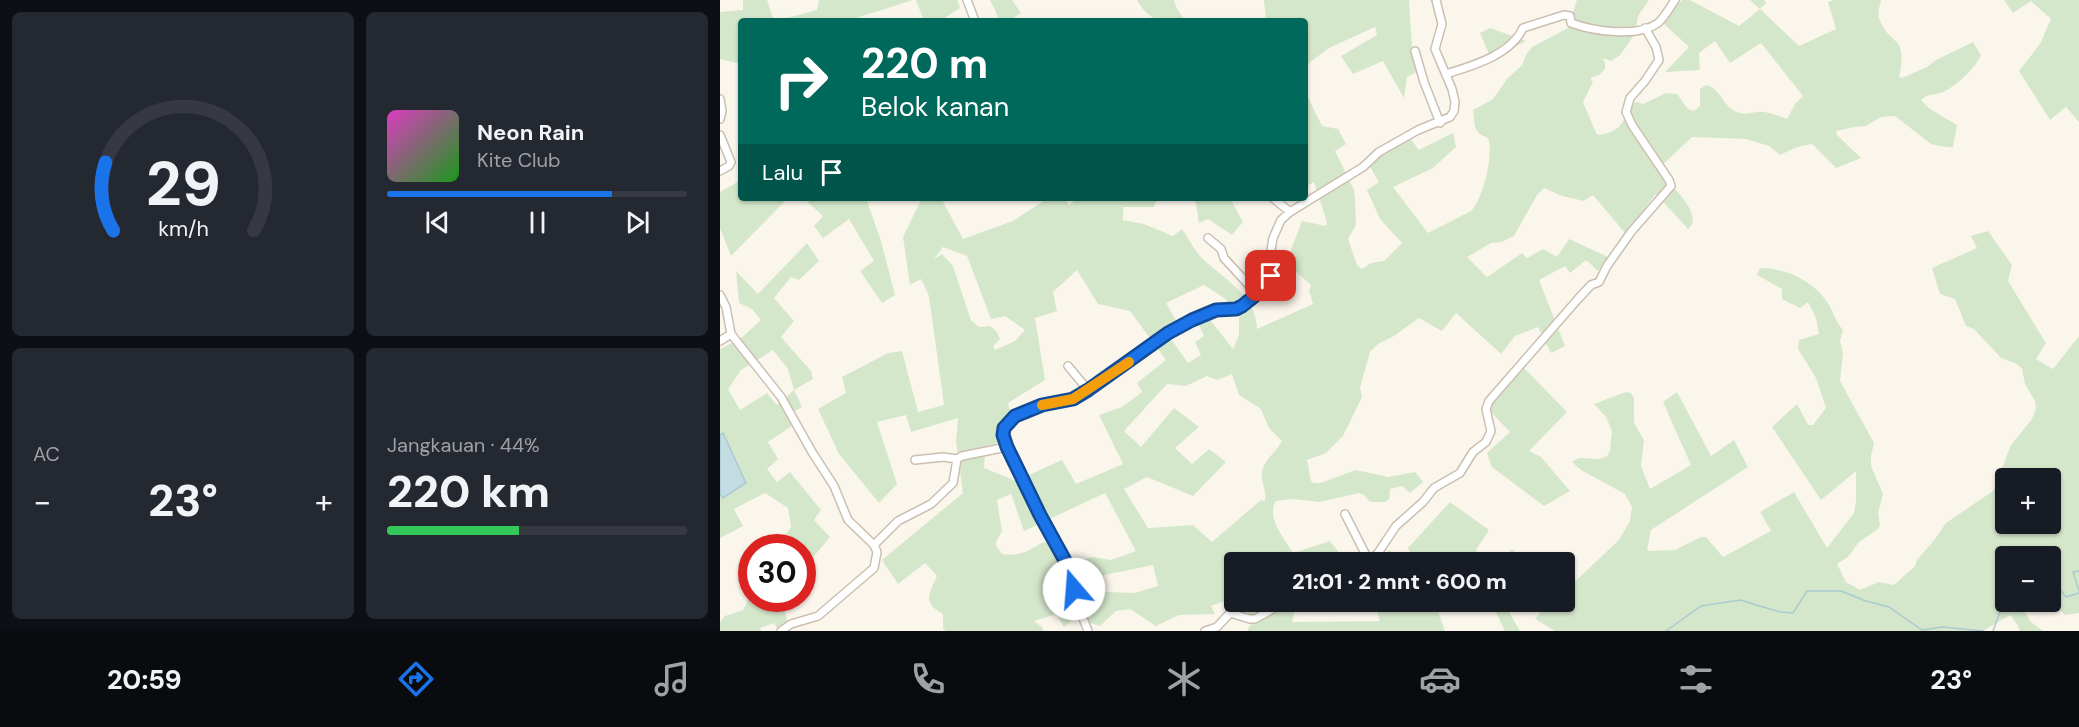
<!DOCTYPE html>
<html lang="id">
<meta charset="utf-8">
<style>
body{margin:0;font-family:"DM Sans",sans-serif;background:#242831;color:#f1f3f6;height:100vh;display:flex;flex-direction:column;font-size:22px;white-space:nowrap}
*{box-sizing:border-box;margin:0}
p{font-size:20px;color:#9ea1a6}
.icon{flex:none;width:33px;height:33px;fill:none;stroke:currentColor;stroke-width:2;stroke-linecap:round;stroke-linejoin:round}
.map{position:relative;flex:1;overflow:hidden}
.sheet{display:flex;flex-direction:column;gap:12px;padding:12px;background:#0d0f14;width:720px}
.sheet>*{flex:none}
.hud{position:absolute;left:18px;top:18px;width:570px;height:183px;border-radius:6px;box-shadow:0 2px 4px #0004;background:#00695c;color:#fff;overflow:hidden}
.fabs{position:absolute;left:1275px;top:468px;display:grid;gap:12px}
.fabs a{display:grid;place-items:center;width:66px;height:66px;border-radius:6px;background:#171b24;box-shadow:0 2px 4px #0004;font-size:30px}
.speed{position:absolute;left:18px;top:534px;display:flex;gap:12px;font-size:30px;font-weight:700;text-align:center}
.speed>*{display:grid;place-content:center;width:78px;height:78px;border-radius:50%;background:#171b24;box-shadow:0 2px 4px #0004;line-height:1}
.speed .limit{border:9px solid #d22;background:#fff;color:#111}
.pin{position:absolute;display:grid;place-items:center;width:51px;height:51px;color:#fff;margin:-26px;border-radius:12px;box-shadow:0 3px 9px #0006}
.me{position:absolute;width:66px;margin:-33px;rotate:342deg;stroke-linejoin:round;filter:drop-shadow(0 0 4px #0008)}
.turn{display:flex;align-items:center;gap:21px;height:126px;padding:0 24px;font-size:27px}
.turn .icon{width:78px;height:78px;stroke-width:2.5}
.turn b{display:block;font-size:42px;line-height:51px}
.then{display:flex;align-items:center;height:57px;padding:0 24px;background:#0003;gap:12px;font-size:22px}
.big{font-size:45px;font-weight:800;line-height:1.1}
.sheet .card{flex:1;display:flex;flex-direction:column;justify-content:center;gap:9px;min-width:0;padding:0 21px;border-radius:9px;background:#242831}
.sheet .dial{align-items:center;gap:0}
.dial svg{height:156px;overflow:visible;fill:none;stroke:#363941;stroke-width:7;stroke-linecap:round;text-anchor:middle}
.dial text{fill:#f1f3f6;stroke:none}
.song{display:flex;align-items:center;gap:18px}
.cover{width:72px;height:72px;border-radius:9px;background:linear-gradient(135deg,hsl(310 70% 55%),hsl(120 70% 35%))}
.played{height:6px;border-radius:3px;background:linear-gradient(90deg,#1a73e8 75%,#363941 75%)}
.keys{display:flex;justify-content:space-around;direction:ltr}
.heat{display:flex;justify-content:space-between;align-items:center;font-size:33px;direction:ltr}
.charge{height:9px;border-radius:4px;background:linear-gradient(90deg,#34c759 44%,#363941 0)}
.sheet .tiles{flex:1;display:grid;gap:12px;grid-template-columns:repeat(2,1fr)}
.trip{position:absolute;left:504px;top:552px;width:351px;height:60px;border-radius:6px;background:#171b24;box-shadow:0 2px 4px #0004;font-weight:800;line-height:60px;text-align:center}
.tabs{display:flex;height:96px;justify-content:space-around;align-items:center;background:#090b0e;color:#9ea1a6}
.tabs .icon{width:42px;height:42px}
.tabs .active{color:#1a73e8}
.tabs b{font-size:27px;color:#f1f3f6}
main{display:flex;flex:1;min-height:0}
.map>svg:first-child{display:block}
.green{fill:#d5e7cb;fill-rule:evenodd}
.water{fill:#c2dce2;stroke:#a9cad3;stroke-width:1.5}
.lines{fill:none;stroke-linecap:round;stroke-linejoin:round}
.stream{stroke:#a9cad3;stroke-width:1.5}
.street-casing{stroke:#ccbfb2;stroke-width:10}
.street{stroke:#fff;stroke-width:7}
.route-casing{stroke:#114b97;stroke-width:15}
.route{stroke:#1a73e8;stroke-width:10}
.slow{stroke:#f59e0b;stroke-width:10}
</style>
<main>
<section class="sheet">
<div class="tiles">
<div class="card dial"><svg viewBox="0 0 100 80">
<path d="M14 69A42 42 0 1 1 86 69"/>
<path d="M14 69A42 42 0 0 1 10 34" stroke="#1a73e8"/>
<text x="50" y="56" font-size="32" font-weight="700">29</text>
<text x="50" y="72" font-size="11">km/h</text>
</svg></div>
<div class="card">
<div class="song"><i class="cover"></i><div><b>Neon Rain</b><p>Kite Club</p></div></div>
<div class="played"></div>
<div class="keys"><svg class="icon" aria-label="previous" viewBox="0 0 24 24"><path d="M18 5L8 12l10 7zM5 5v14"/></svg><svg class="icon" aria-label="pause" viewBox="0 0 24 24"><path d="M8 5v14M16 5v14"/></svg><svg class="icon" aria-label="next" viewBox="0 0 24 24"><path d="M6 5l10 7-10 7zM19 5v14"/></svg></div>
</div>
<div class="card"><p>AC</p>
<div class="heat"><a>−</a><b class="big">23°</b><a>+</a></div>
</div>
<div class="card"><p>Jangkauan · 44%</p><b class="big">220 km</b><div class="charge"></div></div>
</div>
</section>
<div class="map">
<svg width="1359" height="631" viewBox="0 0 1359 631">
<rect width="100%" height="100%" fill="#fbf6ec"/>
<!-- green -->
<path class="green" d="M23,0H47L54,21H21V64L0,59V12L23,10Z
M99,0H193L127,21H56L97,10Z
M196,0H237L240,8L223,19L224,21H204Z
M270,0H292L301,13L288,21H280Z
M417,0H454L456,7L465,21C441,21 430,23 417,0Z
M544,0H689L692,47L700,70L687,77L684,98L663,61L633,74L621,56L657,35L655,27L609,48L585,66V21H546Z
M857,0H929L918,16L915,34L900,55L891,61L883,58L885,63V69L879,75L870,78L873,82L863,102L877,135C904,132 901,121 914,103L917,102L923,104L946,93L957,94L968,109L974,111L980,106V89L986,85C1003,90 1002,106 1017,112C1025,116 1036,111 1044,112C1053,113 1059,116 1067,119L1075,104L1083,96L1041,43L1010,63L995,41L979,53L980,70L945,72L969,47L942,22L962,0H970L1019,26L1040,9L1030,0H1044L1046,3L1040,9L1079,46L1116,29L1108,2L1114,0H1161C1160,6 1157,12 1159,18C1169,47 1189,33 1179,77L1182,78L1207,67L1216,60L1253,42L1261,55C1256,68 1235,87 1223,92C1215,95 1207,94 1201,100L1210,109L1237,125L1233,147C1229,148 1215,145 1211,144L1175,116L1161,117L1146,126L1134,127L1116,131L1117,135L1141,158L1116,168L1092,144L1077,147L1060,155L1049,146L1026,139L972,137L938,169C946,181 987,216 968,229L936,194L905,233L873,195L864,201L842,196L824,188L817,195L794,236L781,242L771,243L747,257L767,277L802,253L807,258L823,249L837,257L849,239L888,257L878,271L866,260L850,273L845,266L819,280L845,346L831,353L818,327L795,336L781,354L736,313L722,331L699,318L674,336L658,344L650,352L640,388L642,397L623,436L606,453L587,460L591,481L594,483H600L636,470L668,477L695,472L703,482L690,493L682,486L670,489L669,499L665,502H650L644,495L639,493L600,502L573,499L556,501C546,518 564,538 573,553L610,541L620,554L605,562H514V599L507,600L491,606L495,614L459,615L436,626L410,609L396,611L380,626L355,618L344,627L336,614L314,621L322,627L323,631H226L223,629V614C203,603 208,595 217,576L205,563L178,584L162,560L243,493L236,441L238,418L191,432L186,415L157,422L177,484L159,503L119,454L98,409L126,393L122,377L168,353L182,351L198,412L224,405L209,296L201,279L190,285L183,237L201,200L221,198L243,239L293,221L328,198H344L349,205L358,198H437L434,207H403V220L424,224L453,236L462,229C469,239 475,252 484,260C506,281 536,295 537,329L593,304L589,291L591,285L566,263L582,221L606,226L607,222L594,182L585,187V91L602,126L618,129L626,144L615,151L634,190L635,197L636,225L628,239L637,265L642,269L651,263L664,261L682,243L660,219L647,190L659,182L647,162L690,138L699,150L733,133L736,147L713,168L673,187L708,233L751,211C763,199 774,154 768,138C752,132 755,125 753,110L773,99L787,79L802,65L806,55L812,47L848,28ZM223,247L247,256L271,319L285,316L305,330L295,341L275,350L273,346L280,339L277,332L270,326L259,327L251,320L233,266L222,254L214,259ZM357,270L378,304L410,311L446,360L417,383L422,392L402,407L379,415L403,464L356,484L342,460L296,481L264,468L265,454L283,437L292,418L288,403L325,380L315,318L337,311L333,292ZM484,285L504,298L519,314V335L513,349L487,316L477,321L484,336L475,342L481,355L468,363L451,339L461,329L446,303ZM512,374L519,395L541,409L549,428L562,441C557,451 545,459 542,471C540,480 547,491 545,501L541,500L492,542L473,525L428,528L404,489L427,477L473,496L506,462L489,449L472,464L455,448L479,427L454,408L421,447L404,431L447,384L466,386L487,376L497,380ZM385,493L416,551L391,560L373,557L343,565L328,542C320,542 316,547 309,550C300,555 292,555 282,554L276,546V542L282,531L277,500L291,494L304,531ZM433,565L438,586L415,593L364,591L360,580Z
M1284,0H1359V122L1346,107L1330,120L1299,71L1320,44L1331,19L1311,1L1293,13Z
M770,28L806,41L771,59L760,33Z
M21,180V198H68L11,256L0,228V192Z
M83,198H146L161,241L175,295L162,303L140,271L154,261L129,219L103,238L94,226L103,216Z
M475,198H510L523,222L512,235L488,219L479,223Z
M1268,231L1292,265L1288,281L1326,343L1316,359L1333,369L1359,336V613L1345,615L1337,607L1336,597L1331,589L1330,556H1286V602H1299L1311,622L1323,631H1300L1297,624L1290,615L1263,631H835L815,619L820,613L799,602H844L845,591L899,540L910,521L912,507L905,494L861,470L852,462L859,458L879,459L887,456L890,451L892,431L886,417L874,404L906,392L911,393L914,398V423L924,440L921,466L930,489L971,465L943,402L957,392L991,456L1014,440L1028,467L931,530L927,550L928,551L955,550L981,537H986L1003,557L1051,531L1040,512L1074,492L1107,548L1134,513L1136,501V471L1101,500L1052,427L1077,404L1088,425H1093L1106,408L1096,378L1078,349L1079,340L1099,334L1096,318L1088,302L1080,308L1062,299V289L1037,275L1040,268C1066,268 1095,281 1109,305C1114,314 1116,322 1123,330L1120,341L1123,353L1120,381L1154,443L1151,456V466L1163,494L1158,513L1160,525L1158,529L1139,542L1128,557L1117,564L1126,582L1140,590L1159,582L1174,585L1195,566L1197,560L1215,539L1226,523L1273,491L1291,445L1312,419L1316,408L1315,401L1305,384L1302,369L1297,364L1281,358L1254,329L1246,326L1235,299L1220,294L1212,268L1257,248L1251,236ZM1286,478H1330V524H1286Z
M87,243L99,261L79,280L71,277L54,298L74,321L61,337L91,371L93,379L74,390L82,407L66,416L72,426L48,442L58,459L47,469L57,482L70,472L101,510L94,520L110,537L90,561L93,582L83,586L82,548L57,547L71,527L68,508L45,493L14,509L23,526L0,538V494L3,498V433L0,435V349L20,339L41,320L32,309L19,303L16,271L38,294ZM53,350L68,369L74,390L57,405L47,393L20,410L8,389L21,370Z
M803,367L847,412L809,451L821,457L850,491L824,506L772,467L767,453L790,432L769,410L768,403Z
M730,502L769,530L756,550L761,562H748L746,559L733,562H694L688,548Z
M792,549L805,562H781Z
M669,550L684,562H658Z
M31,594L32,598L61,599L68,623L58,630L54,623L40,628L41,631H0V622L5,616L23,610Z
M518,602H577L572,622L660,621L654,602H711L717,608L725,631H527L534,619Z
M771,602H797L788,610L800,631H785Z"/>
<!-- water -->
<path class="water" d="M3,433L26,483L3,498L0,494V435Z"/>
<g class="lines">
<!-- stream -->
<path class="stream" d="M1359,571L1353,572L1359,591
M1330,578L1346,597L1359,593
M946,631L981,606L1020,600L1060,612L1073,613L1087,591H1121L1146,601L1169,607L1202,630L1222,627L1263,631
M1273,631L1286,596"/>
<!-- street casing -->
<g class="street-casing">
<path id="street" d="M247,0L255,21
M695,51L704,82L720,123
M726,74C752,66 791,55 803,28L844,15L850,16L851,23C873,31 917,38 938,23C944,18 950,7 955,0
M0,99L2,111L0,119
M0,135L11,162L9,166L0,171
M553,198L570,212
M488,238L501,249L504,258L537,294
M0,295L6,307L11,334L61,397L92,452L114,486L128,520L154,545L157,552L154,568L98,616L71,624L61,631
M0,341L11,334
M348,366L368,390
M287,447L319,515L348,565L357,603L368,631
M195,460L223,457L237,459
M625,514L649,561
M154,545L178,521L211,504L233,483L237,459L242,456L287,447L283,435L284,427L295,416L322,405L353,399L461,325L496,310L516,309L537,294L551,276V250L553,238L561,220L570,212L643,167L659,152L698,130L730,117L734,111L735,102L732,89L715,49L722,24L716,0
M648,562L658,553L676,526L703,502L714,488L740,473L753,452L766,442L771,431L766,409L769,401L858,299L871,285L879,282L887,266L911,232L951,186L949,180L912,125L906,112L910,98L925,81L939,60L936,47L925,28
M485,631L497,627L510,613L530,619H535L565,602"/>
</g>
<!-- street -->
<use href="#street" class="street"/>
</g>
<g class="lines">
<!-- route casing -->
<g class="route-casing">
<path id="route" d="M354,589L348,566L320,515L287,447L283,435L284,428L295,416L322,405L353,399L368,390L448,333L472,320L496,310L516,309L522,306L537,294L548,283L551,276"/>
</g>
<!-- route -->
<use href="#route" class="route"/>
<!-- slow -->
<path class="slow" d="M322,405L353,399L409,362"/>
</g>
</svg>
<div class="fabs">
<a>+</a>
<a>−</a>
</div>
<div class="speed"><div class="limit">30</div></div>
<div class="pin" style="left:551px;top:276px;background:#d93025"><svg class="icon" aria-label="arrive" viewBox="0 0 24 24"><path d="M6 21V4h12l-3 4 3 4H6"/></svg></div>
<svg class="me" style="left:354px;top:589px" viewBox="-20 -20 40 40"><circle r="19" fill="#fff"/><path d="M0-13L10 11 0 6-10 11z" fill="#1a73e8"/></svg>
<div class="trip">21:01 · 2 mnt · 600 m</div>
<div class="hud">
<div class="turn"><svg class="icon" aria-label="right" viewBox="0 0 24 24"><path d="M7 20v-9h11M14 6l5 5-5 5"/></svg><div><b>220 m</b>Belok kanan</div></div>
<div class="then">Lalu<svg class="icon" aria-label="arrive" viewBox="0 0 24 24"><path d="M6 21V4h12l-3 4 3 4H6"/></svg></div>
</div>
</div>
</main>
<nav class="tabs">
<b>20:59</b>
<svg class="icon active" aria-label="directions" viewBox="0 0 24 24"><path d="M12 3l9 9-9 9-9-9zM9 14v-3h6M13 9l2 2-2 2"/></svg>
<svg class="icon" aria-label="music" viewBox="0 0 24 24"><path d="M9 18V5l10-2v13"/><circle cx="6" cy="18" r="3"/><circle cx="16" cy="16" r="3"/></svg>
<svg class="icon" aria-label="phone" viewBox="0 0 24 24"><path d="M5 4h4l2 5-3 2q2 4 5 5l2-3 5 2v4C11 20 4 13 5 4z"/></svg>
<svg class="icon" aria-label="climate" viewBox="0 0 24 24"><path d="M12 3v18M4 7l16 10M4 17L20 7"/></svg>
<svg class="icon" aria-label="car" viewBox="0 0 24 24"><path d="M5 17H2v-5l4-1 3-4h7l3 4 3 1v5h-3M9 17h6M6 11h13"/><circle cx="7" cy="17" r="2"/><circle cx="17" cy="17" r="2"/></svg>
<svg class="icon" aria-label="filters" viewBox="0 0 24 24"><path d="M4 7h16M4 17h16"/><circle cx="9" cy="7" r="2"/><circle cx="15" cy="17" r="2"/></svg>
<b>23°</b>
</nav>
